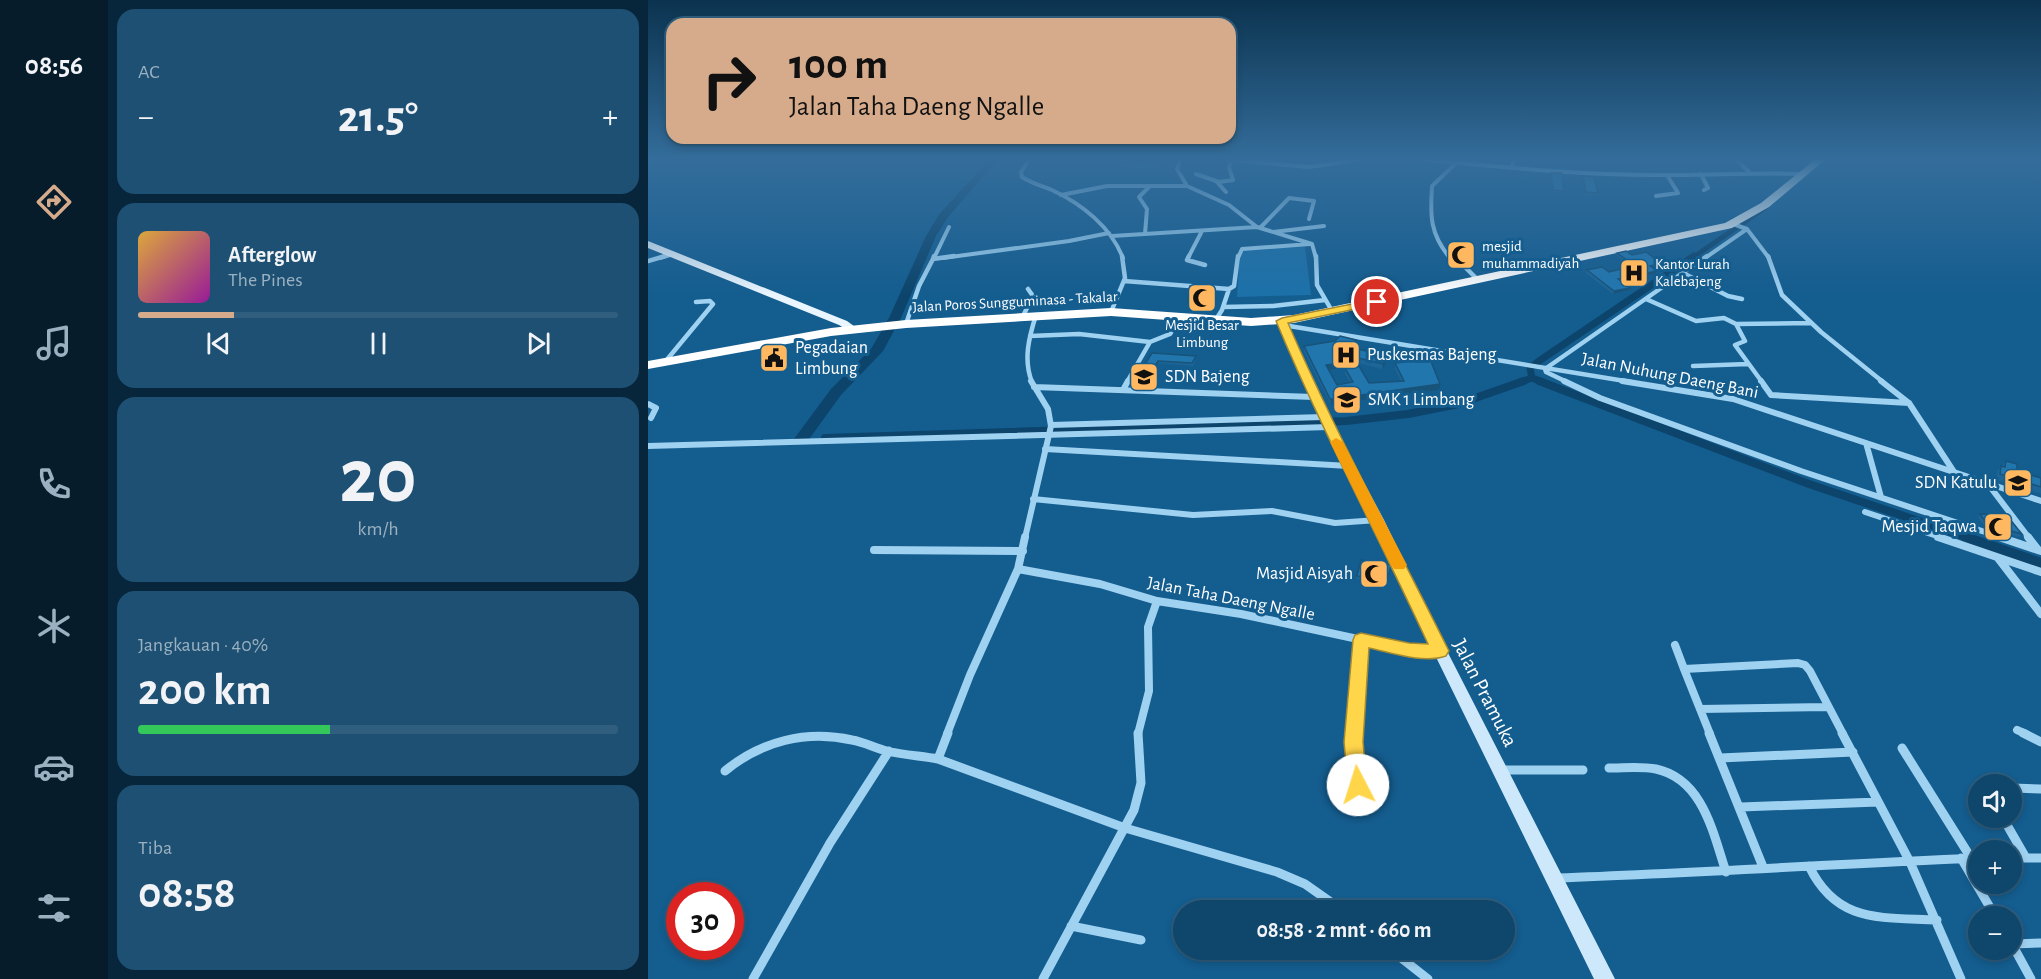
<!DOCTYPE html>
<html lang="id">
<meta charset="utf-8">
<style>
body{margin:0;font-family:"Alegreya Sans",sans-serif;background:#1d5073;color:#f1f3f6;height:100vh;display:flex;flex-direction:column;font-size:22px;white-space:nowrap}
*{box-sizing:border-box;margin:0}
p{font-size:20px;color:#9bb1c1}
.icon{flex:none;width:33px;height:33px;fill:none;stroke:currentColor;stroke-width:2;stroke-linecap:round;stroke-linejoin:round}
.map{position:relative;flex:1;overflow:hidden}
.panel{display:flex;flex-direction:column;gap:9px;padding:9px;background:#08263b;width:540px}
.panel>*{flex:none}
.guide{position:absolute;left:18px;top:18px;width:570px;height:126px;border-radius:18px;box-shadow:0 3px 9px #0003,0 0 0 2px #2f5e7e;background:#d6ab8b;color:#111;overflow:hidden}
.fabs{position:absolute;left:1320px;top:774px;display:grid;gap:12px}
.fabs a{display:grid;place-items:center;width:54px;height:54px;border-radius:50%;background:#0f466b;box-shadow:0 3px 9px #0003,0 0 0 2px #2f5e7e;font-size:30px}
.speed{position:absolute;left:18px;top:882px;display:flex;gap:12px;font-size:30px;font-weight:700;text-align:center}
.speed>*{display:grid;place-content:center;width:78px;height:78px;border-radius:50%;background:#0f466b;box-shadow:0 3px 9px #0003,0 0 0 2px #2f5e7e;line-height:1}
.speed .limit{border:9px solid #d22;background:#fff;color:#111}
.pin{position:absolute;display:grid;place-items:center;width:51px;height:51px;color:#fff;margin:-26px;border:3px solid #fff;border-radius:50%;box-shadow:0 2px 6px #0007}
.me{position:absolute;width:66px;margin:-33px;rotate:355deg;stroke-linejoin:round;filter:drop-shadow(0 0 4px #0008)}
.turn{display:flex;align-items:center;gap:21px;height:126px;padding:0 24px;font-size:27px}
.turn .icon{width:78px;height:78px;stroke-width:2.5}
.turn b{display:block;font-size:42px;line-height:51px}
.big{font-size:45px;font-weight:700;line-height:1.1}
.panel .tile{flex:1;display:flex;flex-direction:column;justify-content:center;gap:9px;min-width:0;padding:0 21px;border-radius:18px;background:#1d5073}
.panel .dial{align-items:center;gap:0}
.dial b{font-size:78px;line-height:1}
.song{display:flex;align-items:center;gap:18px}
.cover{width:72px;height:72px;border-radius:9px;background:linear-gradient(135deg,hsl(40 70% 55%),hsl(300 70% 35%))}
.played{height:6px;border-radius:3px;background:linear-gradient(90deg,#d6ab8b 20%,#2f5e7e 20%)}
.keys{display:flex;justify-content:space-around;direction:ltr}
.heat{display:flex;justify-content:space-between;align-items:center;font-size:33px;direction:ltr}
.charge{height:9px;border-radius:4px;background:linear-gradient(90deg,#34c759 40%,#2f5e7e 0)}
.trip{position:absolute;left:525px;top:900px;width:342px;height:60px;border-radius:30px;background:#0f466b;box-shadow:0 3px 9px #0003,0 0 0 2px #2f5e7e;font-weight:700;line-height:60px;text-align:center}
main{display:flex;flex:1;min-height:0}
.dock{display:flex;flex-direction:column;width:108px;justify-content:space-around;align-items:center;background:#061c2b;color:#9bb1c1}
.dock .icon{width:42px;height:42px}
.dock .active{color:#d6ab8b}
.dock b{font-size:27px;color:#f1f3f6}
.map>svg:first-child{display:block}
.green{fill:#1c71a9}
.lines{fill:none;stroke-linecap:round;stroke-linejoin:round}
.canal-far3{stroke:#0c446b;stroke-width:5}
.canal-far2{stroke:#0c446b;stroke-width:7}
.canal-far1{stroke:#0c446b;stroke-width:8}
.canal{stroke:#0c446b;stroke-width:10}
.river{fill:#0c446b;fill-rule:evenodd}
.street-far4{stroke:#9fd1f1;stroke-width:4}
.street-far3{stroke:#9fd1f1;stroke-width:4.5}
.street-far2{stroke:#9fd1f1;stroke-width:6}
.street-far1{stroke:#9fd1f1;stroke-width:8}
.street{stroke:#9fd1f1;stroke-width:9}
.secondary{fill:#cde8fb;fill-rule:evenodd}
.primary{fill:#e9f5ff;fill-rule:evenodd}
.highway{fill:#fff;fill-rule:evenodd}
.wall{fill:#1d6596}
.shaded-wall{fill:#18537a}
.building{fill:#2276ae;stroke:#18537a;stroke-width:1.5}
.route{fill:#ffd54a;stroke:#a68a30;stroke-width:1.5}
.slow{fill:#f59e0b}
.labels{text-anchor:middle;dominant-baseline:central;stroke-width:6;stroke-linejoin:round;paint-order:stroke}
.far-poi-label{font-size:15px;fill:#fff;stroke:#145d8f;text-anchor:start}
.far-street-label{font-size:15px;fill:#fff;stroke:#145d8f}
.poi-label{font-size:18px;fill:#fff;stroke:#145d8f;text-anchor:start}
.street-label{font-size:18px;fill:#fff;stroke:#145d8f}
.near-street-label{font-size:21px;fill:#fff;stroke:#145d8f}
</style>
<main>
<nav class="dock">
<b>08:56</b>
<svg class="icon active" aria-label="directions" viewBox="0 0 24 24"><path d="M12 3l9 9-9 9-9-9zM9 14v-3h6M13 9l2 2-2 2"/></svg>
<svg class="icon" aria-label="music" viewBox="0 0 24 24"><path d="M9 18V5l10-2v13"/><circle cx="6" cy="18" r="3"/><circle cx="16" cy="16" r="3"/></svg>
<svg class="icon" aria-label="phone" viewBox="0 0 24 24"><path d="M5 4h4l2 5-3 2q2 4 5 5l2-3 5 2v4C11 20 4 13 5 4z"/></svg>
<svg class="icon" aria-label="climate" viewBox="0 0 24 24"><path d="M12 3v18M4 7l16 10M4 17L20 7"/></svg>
<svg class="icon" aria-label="car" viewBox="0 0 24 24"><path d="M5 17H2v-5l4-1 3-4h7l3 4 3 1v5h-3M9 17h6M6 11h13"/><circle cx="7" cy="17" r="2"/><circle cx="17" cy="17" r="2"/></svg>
<svg class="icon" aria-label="filters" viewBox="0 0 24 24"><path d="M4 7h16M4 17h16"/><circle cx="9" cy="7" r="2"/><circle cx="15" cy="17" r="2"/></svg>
</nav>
<section class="panel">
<div class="tile"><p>AC</p>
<div class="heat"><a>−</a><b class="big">21.5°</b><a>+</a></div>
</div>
<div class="tile">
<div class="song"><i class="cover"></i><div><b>Afterglow</b><p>The Pines</p></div></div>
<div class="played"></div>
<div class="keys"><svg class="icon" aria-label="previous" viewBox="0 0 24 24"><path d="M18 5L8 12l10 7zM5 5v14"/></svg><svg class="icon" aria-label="pause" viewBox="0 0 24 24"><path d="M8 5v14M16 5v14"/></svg><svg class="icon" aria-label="next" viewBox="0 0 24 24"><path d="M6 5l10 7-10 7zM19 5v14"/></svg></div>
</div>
<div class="tile dial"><b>20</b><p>km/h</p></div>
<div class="tile"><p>Jangkauan · 40%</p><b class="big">200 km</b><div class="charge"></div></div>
<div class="tile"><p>Tiba</p><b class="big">08:58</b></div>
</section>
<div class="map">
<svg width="1393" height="979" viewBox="0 0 1393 979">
<rect width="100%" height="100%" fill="#145d8f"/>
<!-- green -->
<path class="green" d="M436,158H466L511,168L488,169Z
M657,247L663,295L589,297L592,248Z"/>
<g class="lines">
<!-- canal-far3 -->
<path class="canal-far3" d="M1044,258L1117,208"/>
<!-- canal-far2 -->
<path class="canal-far2" d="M884,378L882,368L891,361L1046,256
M872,382L884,378L895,382"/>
<!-- canal-far1 -->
<path class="canal-far1" d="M891,381L1161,484L1321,538
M177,438L698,421L760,414L810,404L876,381"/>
<!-- canal -->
<path class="canal" d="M1317,537L1393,563"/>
<!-- river -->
<path class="river" d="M343,158H351L300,217L288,236L253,318L235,351L193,395L159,442H149L146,439L183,389L223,349L241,318L278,236L292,213Z"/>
<!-- street-far4 -->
<path class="street-far4" d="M382,158L373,172L374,177C383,183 394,186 404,190C434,204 463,227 475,258
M533,158L529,169L539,186L581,205L609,227L664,244L668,258
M563,158L661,167L722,158
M760,158C846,166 933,176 1019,175C1065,175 1110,172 1156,174
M1087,158L1101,172
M864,167L866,158
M548,174L571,182L585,180L581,167L583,161
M1053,174L1060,188L1056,190
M569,182L578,192
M413,195L459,186H539
M1008,196L1030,193L1019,175
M1085,224L1099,229L1121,258
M612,228L641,198L666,201L661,219
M625,232L676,226
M497,234L499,209L491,197L502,186
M464,236L609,227
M12,258L25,254
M286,258L301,227
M295,258L421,241L461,233
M540,258L554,231
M590,258L594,249L662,244
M802,258C782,234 782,216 784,186L807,164
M1057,258L1099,229"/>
<!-- street-far3 -->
<path class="street-far3" d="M541,256L539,260L557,265
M668,256L669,285L684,311
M801,256L814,264L830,280
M1120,256L1134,295L1173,332L1235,382
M285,259L286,256
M0,261L17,256
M1035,273L1080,296L1094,299
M476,281L581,289L586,286L590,256
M998,299L1048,321L1076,318L1088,324L1163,323
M575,307L625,306L677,300
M463,312L477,278L474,256
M375,316L385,296L380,289
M567,321L574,310L581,289
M258,324L271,286L285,259L306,256
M1088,324L1097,341L1087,345L1114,382
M635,325L983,382
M382,336L431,334L502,342
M17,362L65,304L62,301L48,302
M1045,366L1100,364
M384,382C375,360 381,337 388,315
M479,382L502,342L522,334L534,317
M919,382L898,372L897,369L1059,256"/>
<!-- street-far2 -->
<path class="street-far2" d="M916,381L952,398L1153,471L1355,538
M974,381L1085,399L1393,501
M1113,381L1123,395L1261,403
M1233,381L1261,403L1306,472
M386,387L666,397
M475,390L480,381
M0,404L8,408L3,418
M403,425L676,417
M1218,443L1233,497
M0,446L681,427
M397,449L701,466
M1340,484L1381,538
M385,499L545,515L624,511L687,523L730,520
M1217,512L1295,538
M377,538L403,426L400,409L383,381"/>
<!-- street-far1 -->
<path class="street-far1" d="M1290,537L1393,572
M1351,537L1393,551
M1380,537L1390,550
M226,550L375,551
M1350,558L1393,614
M370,569L452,584L509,601L593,614L761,650L792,651
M1027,645L1036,669
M1052,709L1179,707
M1369,730L1378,734
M299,734L322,675L370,569L377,537
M490,734L501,691L500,627L509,601
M706,734L713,640
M1062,734L1036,669L1150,663L1157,665L1162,671L1195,734"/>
<!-- street -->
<path class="street" d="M300,733L290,759L477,828L629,872L657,884L694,910
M706,733L710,785
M1061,733L1115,867
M1194,733L1262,862L1313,979
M1375,733L1393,742
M1254,748L1323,858
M1072,758L1205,752
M961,768C976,768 993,766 1008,769C1055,779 1065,833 1078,872
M852,770H935
M77,771C113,741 158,730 204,740C216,742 227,748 239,751C256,755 273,756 290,759
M1364,788L1393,789
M1093,807L1230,802
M1355,818L1378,858
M1313,858L1347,916
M1364,858H1393
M1161,866C1189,924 1233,917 1289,920
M909,878C1050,873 1189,864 1330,858
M423,926L493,940
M1364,944L1383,979
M1364,944L1393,943
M743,950L780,979
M105,979L182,843L241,751
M395,979L486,810L493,783L490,733"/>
<!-- secondary -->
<path class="secondary" d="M634,318L639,321L681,417L736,520L798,649L967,979H946L785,651L724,520L671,417L629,321Z"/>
<!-- primary -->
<path class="primary" d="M0,241L199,321L210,329L204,333L191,325L0,248Z"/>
<!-- highway -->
<path class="highway" d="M1169,158H1179L1121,207L1084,228L646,323L603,326L463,316L258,328L183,336L0,369V361L183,328L258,320L463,308L603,318L646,315L1077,223L1113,203Z"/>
</g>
<!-- wall -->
<path class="wall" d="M903,173L916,191L915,193L905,192Z
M935,176L950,193V195H938L935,178Z
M969,253L984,255L1014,264L1013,267L1004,268L1009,271L1008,274L973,281L982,288L981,290L965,294L938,273L939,270L961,272L984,267L968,255Z
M708,288L722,291V296L712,299L708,293Z
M567,292L566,305L541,306L540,301Z
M656,346H708L705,348L740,356L739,362L734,369L689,358L691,369L681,370L689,385L702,382L697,374V368L721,383L753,381L747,369V363L791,390L700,402V407L687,409L685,405H683L656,352Z
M504,353L548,359L545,366L510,363L496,386L485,385V383Z
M1358,461L1369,471L1393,478V494L1348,480L1349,471Z
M1332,514L1374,534L1371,537L1337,527L1330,517Z
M742,568L739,584L709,579V576Z"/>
<!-- shaded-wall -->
<path class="shaded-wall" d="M1014,264L1013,267L1001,269L1002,266Z
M1009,271L1008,274L970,281V279Z
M982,288L981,290L965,294L966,291Z
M722,291V296L712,299V293Z
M708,340V346L701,353V347Z
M740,356L739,362L734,369L735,364Z
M510,361V363L496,386V383Z
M691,363V369L678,370V365Z
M792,384L791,390L700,402L698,397Z
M682,399H685V405H683Z"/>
<!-- building -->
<path class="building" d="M903,173H913L916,191L905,190Z
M935,176L946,177L950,193L938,192Z
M978,251L984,255L998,252L1014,264L1002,266L1009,271L970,279L982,288L966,291L939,270L954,267L961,272L987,266L969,253Z
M542,286L566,287L565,300L540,301Z
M718,286L722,291L712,293L708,288Z
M692,336L708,340L701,347L740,356L735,364L686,352L691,363L678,365L689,385L705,382L697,368L711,366L721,383L756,381L747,363L782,359L792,384L698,397L700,401L687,403L685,399H682L656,346L687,341Z
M504,353L548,356L544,363L510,361L496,383H485Z
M1358,461L1369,464V471L1393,478V487L1352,474L1353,466L1357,467Z
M1332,514L1358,515L1374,534L1339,524Z
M713,560L743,565L739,581L709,576Z"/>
<!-- sky -->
<linearGradient id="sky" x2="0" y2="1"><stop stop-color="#0b334f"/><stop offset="0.54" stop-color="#346d9b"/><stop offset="1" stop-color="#346d9b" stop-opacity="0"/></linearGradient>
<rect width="1393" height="295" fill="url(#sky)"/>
<!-- route -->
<path class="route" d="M729,299L734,302L732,304L640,323C688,434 747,542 801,651L798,656C775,664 744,653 721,648L715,742L719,785L716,792L710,794L703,792L700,785L696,742L705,640L707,635L713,633L761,643L780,644C730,536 674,431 628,321L634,318Z"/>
<!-- slow -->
<path class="slow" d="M688,438L695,442L759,565L756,569H746L743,565L682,442Z"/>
<!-- icons -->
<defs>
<g id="mosque-square" transform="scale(1.5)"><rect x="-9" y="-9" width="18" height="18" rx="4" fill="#ffb85f" stroke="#145d8f"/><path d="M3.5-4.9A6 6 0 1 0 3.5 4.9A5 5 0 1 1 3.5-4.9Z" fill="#111"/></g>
<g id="hospital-square" transform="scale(1.5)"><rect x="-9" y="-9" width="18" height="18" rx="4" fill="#ffb85f" stroke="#145d8f"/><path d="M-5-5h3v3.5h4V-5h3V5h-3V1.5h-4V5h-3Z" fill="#111"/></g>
<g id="civic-square" transform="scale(1.5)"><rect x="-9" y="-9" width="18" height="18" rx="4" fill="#ffb85f" stroke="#145d8f"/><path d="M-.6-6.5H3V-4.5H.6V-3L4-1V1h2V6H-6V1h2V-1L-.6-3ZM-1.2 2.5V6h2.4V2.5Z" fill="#111"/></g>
<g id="school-square" transform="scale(1.5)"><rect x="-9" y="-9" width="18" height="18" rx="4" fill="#ffb85f" stroke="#145d8f"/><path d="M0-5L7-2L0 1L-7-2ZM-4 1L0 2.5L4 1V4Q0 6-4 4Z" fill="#111"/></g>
</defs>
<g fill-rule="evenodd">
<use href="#mosque-square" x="813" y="255"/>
<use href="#hospital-square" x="986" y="273"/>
<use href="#mosque-square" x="554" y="298"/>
<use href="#hospital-square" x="698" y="355"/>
<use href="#civic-square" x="126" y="358"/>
<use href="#school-square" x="496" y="377"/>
<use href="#school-square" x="699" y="400"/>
<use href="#school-square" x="1370" y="483"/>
<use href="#mosque-square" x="1350" y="527"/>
<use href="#mosque-square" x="726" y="574"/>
</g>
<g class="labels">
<!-- far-poi labels -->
<g class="far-poi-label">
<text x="834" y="246">mesjid<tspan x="834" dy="17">muhammadiyah</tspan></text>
<text x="1007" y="264">Kantor Lurah<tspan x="1007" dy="17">Kalebajeng</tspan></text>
<text x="554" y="325" text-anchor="middle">Mesjid Besar<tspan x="554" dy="17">Limbung</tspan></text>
</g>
<!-- far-street labels -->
<g class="far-street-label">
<text transform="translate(367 302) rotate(-3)">Jalan Poros Sungguminasa - Takalar</text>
</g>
<!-- poi labels -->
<g class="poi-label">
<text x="147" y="348">Pegadaian<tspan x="147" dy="21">Limbung</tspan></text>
<text x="719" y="355">Puskesmas Bajeng</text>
<text x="517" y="377">SDN Bajeng</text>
<text x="720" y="400">SMK 1 Limbang</text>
<text x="1349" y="483" text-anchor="end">SDN Katulu</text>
<text x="1329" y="527" text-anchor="end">Mesjid Taqwa</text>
<text x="705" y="574" text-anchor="end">Masjid Aisyah</text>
</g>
<!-- street labels -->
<g class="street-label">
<text transform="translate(1022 376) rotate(11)">Jalan Nuhung Daeng Bani</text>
<text transform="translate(583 599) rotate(11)">Jalan Taha Daeng Ngalle</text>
</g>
<!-- near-street labels -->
<g class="near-street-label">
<text transform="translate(837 693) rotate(63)">Jalan Pramuka</text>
</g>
</g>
</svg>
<div class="fabs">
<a><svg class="icon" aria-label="sound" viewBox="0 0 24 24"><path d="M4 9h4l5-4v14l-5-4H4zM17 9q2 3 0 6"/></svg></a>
<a>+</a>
<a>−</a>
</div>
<div class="speed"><div class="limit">30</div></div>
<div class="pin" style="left:729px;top:302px;background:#d93025"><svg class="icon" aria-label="arrive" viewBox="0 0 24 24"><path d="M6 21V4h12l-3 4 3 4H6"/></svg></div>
<svg class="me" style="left:710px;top:785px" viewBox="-20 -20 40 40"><circle r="19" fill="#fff"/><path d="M0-13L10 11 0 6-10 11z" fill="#ffd54a"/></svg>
<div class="trip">08:58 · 2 mnt · 660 m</div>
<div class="guide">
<div class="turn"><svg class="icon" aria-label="right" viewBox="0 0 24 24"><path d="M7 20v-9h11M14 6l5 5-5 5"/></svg><div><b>100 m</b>Jalan Taha Daeng Ngalle</div></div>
</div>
</div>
</main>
